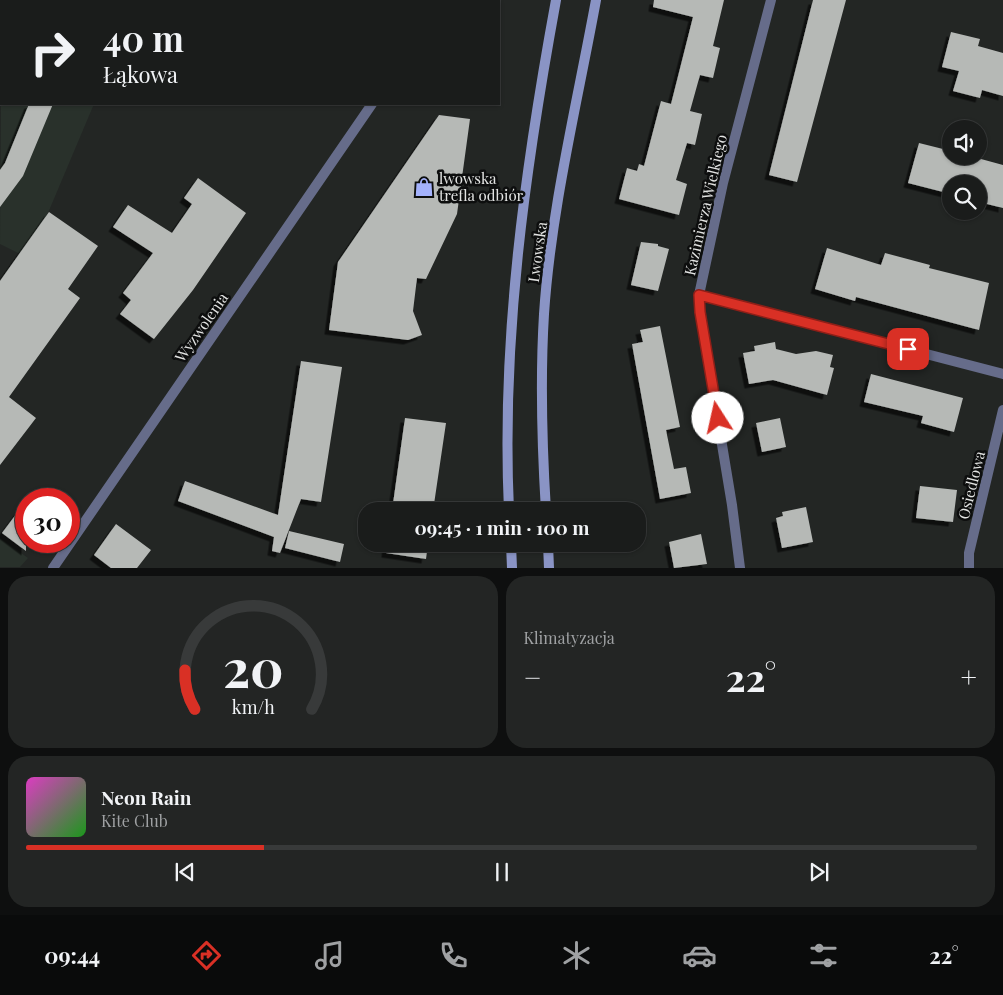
<!DOCTYPE html>
<html lang="pl">
<meta charset="utf-8">
<style>
body{margin:0;font-family:"Playfair Display",serif;background:#232524;color:#f1f3f6;height:100vh;display:flex;flex-direction:column;font-size:19px;white-space:nowrap}
*{box-sizing:border-box;margin:0}
p{font-size:16px;color:#9fa1a3}
.icon{flex:none;width:28px;height:28px;fill:none;stroke:currentColor;stroke-width:2;stroke-linecap:round;stroke-linejoin:round}
.map{position:relative;height:568px;overflow:hidden}
.sheet{display:flex;flex-direction:column;gap:8px;padding:8px;background:#0e0f0f;flex:1}
.sheet>*{flex:none}
.guide{position:absolute;left:0px;top:0px;width:500px;height:105px;box-shadow:0 1px 4px #0004,0 0 0 1px #383a3a;background:#1a1c1b;color:#f1f3f6;overflow:hidden}
.buttons{position:absolute;left:942px;top:120px;display:grid;gap:10px}
.buttons a{display:grid;place-items:center;width:45px;height:45px;border-radius:50%;background:#1a1c1b;box-shadow:0 1px 4px #0004,0 0 0 1px #383a3a;font-size:25px}
.speed{position:absolute;left:15px;top:488px;display:flex;gap:10px;font-size:25px;font-weight:700;text-align:center}
.speed>*{display:grid;place-content:center;width:65px;height:65px;border-radius:50%;background:#1a1c1b;box-shadow:0 1px 4px #0004,0 0 0 1px #383a3a;line-height:1}
.speed .limit{border:8px solid #d22;background:#fff;color:#111}
.pin{position:absolute;display:grid;place-items:center;width:42px;height:42px;color:#fff;margin:-21px;border-radius:10px;box-shadow:0 2px 8px #0006}
.me{position:absolute;width:55px;margin:-28px;rotate:350deg;stroke-linejoin:round;filter:drop-shadow(0 0 4px #0008)}
.turn{display:flex;align-items:center;gap:18px;height:105px;padding:0 20px;font-size:22px}
.turn .icon{width:65px;height:65px;stroke-width:2.5}
.turn b{display:block;font-size:35px;line-height:42px}
.big{font-size:38px;font-weight:700;line-height:1.1}
.sheet .widget{flex:1;display:flex;flex-direction:column;justify-content:center;gap:8px;min-width:0;padding:0 18px;border-radius:20px;background:#232524}
.sheet .dial{align-items:center;gap:0}
.dial svg{height:130px;overflow:visible;fill:none;stroke:#383a3a;stroke-width:7;stroke-linecap:round;text-anchor:middle}
.dial text{fill:#f1f3f6;stroke:none}
.song{display:flex;align-items:center;gap:15px}
.cover{width:60px;height:60px;border-radius:8px;background:linear-gradient(135deg,hsl(310 70% 55%),hsl(120 70% 35%))}
.played{height:5px;border-radius:2px;background:linear-gradient(90deg,#d93025 25%,#383a3a 25%)}
.keys{display:flex;justify-content:space-around;direction:ltr}
.heat{display:flex;justify-content:space-between;align-items:center;font-size:28px;direction:ltr}
.sheet .tiles{flex:1;display:grid;gap:8px;grid-template-columns:1fr 1fr}
.widget:last-child{grid-column:span 2}
.trip{position:absolute;left:358px;top:502px;width:288px;height:50px;border-radius:20px;background:#1a1c1b;box-shadow:0 1px 4px #0004,0 0 0 1px #383a3a;font-weight:700;line-height:50px;text-align:center}
.tabs{display:flex;height:80px;justify-content:space-around;align-items:center;background:#0a0b0b;color:#9fa1a3}
.tabs .icon{width:35px;height:35px}
.tabs .selected{color:#d93025}
.tabs b{font-size:22px;color:#f1f3f6}
.map>svg:first-child{display:block}
.built{fill:#29312b}
.building{fill:#b6b9b6;filter:url(#shadow)}
.lines{fill:none;stroke-linecap:round;stroke-linejoin:round}
.street{stroke:#666c8a;stroke-width:10}
.secondary{stroke:#8a94c5;stroke-width:10}
.route-casing{stroke:#8d1f18;stroke-width:12}
.route{stroke:#d93025;stroke-width:9}
.labels{text-anchor:middle;dominant-baseline:central;stroke-width:5;stroke-linejoin:round;paint-order:stroke}
.poi-label{font-size:15px;fill:#e3e4e3;stroke:#0d0e0e;text-anchor:start}
.street-label{font-size:15px;fill:#e3e4e3;stroke:#0d0e0e}
</style>
<div class="map">
<svg width="1003" height="568" viewBox="0 0 1003 568">
<defs>
<filter id="shadow"><feDropShadow dx="-4.5" dy="4.5" stdDeviation="0" flood-color="#0009"/></filter>
</defs>
<rect width="100%" height="100%" fill="#232624"/>
<!-- built -->
<path class="built" d="M1,100V104H94L48,213L22,255L0,244Z
M0,538L28,558L20,567H0Z"/>
<!-- building -->
<path class="building" d="M654,0H724L713,46L720,48L713,78L700,75L690,111L702,114L695,145L687,143L676,180L687,184L679,215L619,199L627,168L637,171L639,164L644,166L661,101L671,104L693,17L653,7Z
M813,0H846L797,182L769,175Z
M951,32L980,39L978,46L1003,53V96L982,90L980,98L953,91L959,71L942,67Z
M29,104H53L23,176L0,207V170L5,163Z
M439,115L470,119L457,214L426,279L417,278L413,311L422,335L408,340L329,330L338,262Z
M919,143L951,151V156H970L1003,165V208L979,202V184H951V194L908,183Z
M198,178L246,213L193,290L154,339L120,314L131,300L123,293L153,253L113,227L128,205L172,233L192,204L184,198Z
M49,212L98,246L68,289L80,298L9,397L36,418L0,465V281Z
M641,242L658,244V246L669,249L658,291L631,285Z
M827,248L881,265L885,253L930,265L929,268L989,283L979,330L856,297L855,301L815,289Z
M660,326L680,427L666,430L674,469L686,467L691,493L660,499L632,344L643,342L640,330Z
M775,342L776,349L796,354L816,351L833,355L830,367L834,368L827,395L773,380L749,384L743,353L755,351L754,346Z
M301,361L342,367L321,502L301,499L280,553L272,551L274,537L178,501L185,481L278,515Z
M871,374L963,398L954,432L921,423L923,416L864,402Z
M405,418L446,423L433,511H392Z
M780,418L786,447L762,452L756,423Z
M920,486L957,490L953,522L916,518Z
M26,501V551L2,533Z
M806,507L813,542L782,548L776,518L783,516L782,512Z
M116,524L151,550L137,568H111L94,555Z
M289,531L344,544L340,562L285,548Z
M701,534L707,564L674,568L669,542Z
M387,544H428L426,559L386,553Z"/>
<g class="lines">
<!-- street -->
<path class="street" d="M431,1L432,0
M699,295L1003,374
M53,568L372,104
M740,568L732,505L700,312L699,295L723,183L771,0
M969,568V553L1003,410"/>
<!-- secondary -->
<path class="secondary" d="M509,511C501,339 525,169 556,0
M546,511C542,446 540,380 544,314C551,209 577,104 596,0
M511,544L512,568
M548,544L549,568"/>
</g>
<g class="lines">
<!-- route casing -->
<g class="route-casing">
<path id="route" d="M718,418L700,312L699,295L908,349"/>
</g>
<!-- route -->
<use href="#route" class="route"/>
</g>
<!-- icons -->
<defs>
<g id="shop-bare" transform="scale(1.5)"><path d="M-5-2.5h2.3a2.7 3.5 0 0 1 5.4 0H5L5.5 6h-11ZM-1.5-2.5h3a1.5 2.3 0 0 0-3 0Z" fill="#a4b2fc" stroke="#0d0e0e" stroke-width="2.5" paint-order="stroke"/></g>
</defs>
<g fill-rule="evenodd">
<use href="#shop-bare" x="424" y="187"/>
</g>
<g class="labels">
<!-- poi labels -->
<g class="poi-label">
<text x="439" y="178">lwowska<tspan x="439" dy="17">trefla odbiór</tspan></text>
</g>
<!-- street labels -->
<g class="street-label">
<text transform="translate(705 205) rotate(-77)">Kazimierza Wielkiego</text>
<text transform="translate(537 252) rotate(-82)">Lwowska</text>
<text transform="translate(201 327) rotate(-55)">Wyzwolenia</text>
<text transform="translate(971 485) rotate(-76)">Osiedlowa</text>
</g>
</g>
</svg>
<div class="buttons">
<a><svg class="icon" aria-label="sound" viewBox="0 0 24 24"><path d="M4 9h4l5-4v14l-5-4H4zM17 9q2 3 0 6"/></svg></a>
<a><svg class="icon" aria-label="search" viewBox="0 0 24 24"><circle cx="10" cy="10" r="6"/><path d="M15 15l6 6"/></svg></a>
</div>
<div class="speed"><div class="limit">30</div></div>
<div class="pin" style="left:908px;top:349px;background:#d93025"><svg class="icon" aria-label="arrive" viewBox="0 0 24 24"><path d="M6 21V4h12l-3 4 3 4H6"/></svg></div>
<svg class="me" style="left:718px;top:418px" viewBox="-20 -20 40 40"><circle r="19" fill="#fff"/><path d="M0-13L10 11 0 6-10 11z" fill="#d93025"/></svg>
<div class="trip">09:45 · 1 min · 100 m</div>
<div class="guide">
<div class="turn"><svg class="icon" aria-label="right" viewBox="0 0 24 24"><path d="M7 20v-9h11M14 6l5 5-5 5"/></svg><div><b>40 m</b>Łąkowa</div></div>
</div>
</div>
<section class="sheet">
<div class="tiles">
<div class="widget dial"><svg viewBox="0 0 100 80">
<path d="M14 69A42 42 0 1 1 86 69"/>
<path d="M14 69A42 42 0 0 1 8 45" stroke="#d93025"/>
<text x="50" y="56" font-size="32" font-weight="700">20</text>
<text x="50" y="72" font-size="11">km/h</text>
</svg></div>
<div class="widget"><p>Klimatyzacja</p>
<div class="heat"><a>−</a><b class="big">22°</b><a>+</a></div>
</div>
<div class="widget">
<div class="song"><i class="cover"></i><div><b>Neon Rain</b><p>Kite Club</p></div></div>
<div class="played"></div>
<div class="keys"><svg class="icon" aria-label="previous" viewBox="0 0 24 24"><path d="M18 5L8 12l10 7zM5 5v14"/></svg><svg class="icon" aria-label="pause" viewBox="0 0 24 24"><path d="M8 5v14M16 5v14"/></svg><svg class="icon" aria-label="next" viewBox="0 0 24 24"><path d="M6 5l10 7-10 7zM19 5v14"/></svg></div>
</div>
</div>
</section>
<nav class="tabs">
<b>09:44</b>
<svg class="icon selected" aria-label="directions" viewBox="0 0 24 24"><path d="M12 3l9 9-9 9-9-9zM9 14v-3h6M13 9l2 2-2 2"/></svg>
<svg class="icon" aria-label="music" viewBox="0 0 24 24"><path d="M9 18V5l10-2v13"/><circle cx="6" cy="18" r="3"/><circle cx="16" cy="16" r="3"/></svg>
<svg class="icon" aria-label="phone" viewBox="0 0 24 24"><path d="M5 4h4l2 5-3 2q2 4 5 5l2-3 5 2v4C11 20 4 13 5 4z"/></svg>
<svg class="icon" aria-label="climate" viewBox="0 0 24 24"><path d="M12 3v18M4 7l16 10M4 17L20 7"/></svg>
<svg class="icon" aria-label="car" viewBox="0 0 24 24"><path d="M5 17H2v-5l4-1 3-4h7l3 4 3 1v5h-3M9 17h6M6 11h13"/><circle cx="7" cy="17" r="2"/><circle cx="17" cy="17" r="2"/></svg>
<svg class="icon" aria-label="filters" viewBox="0 0 24 24"><path d="M4 7h16M4 17h16"/><circle cx="9" cy="7" r="2"/><circle cx="15" cy="17" r="2"/></svg>
<b>22°</b>
</nav>
